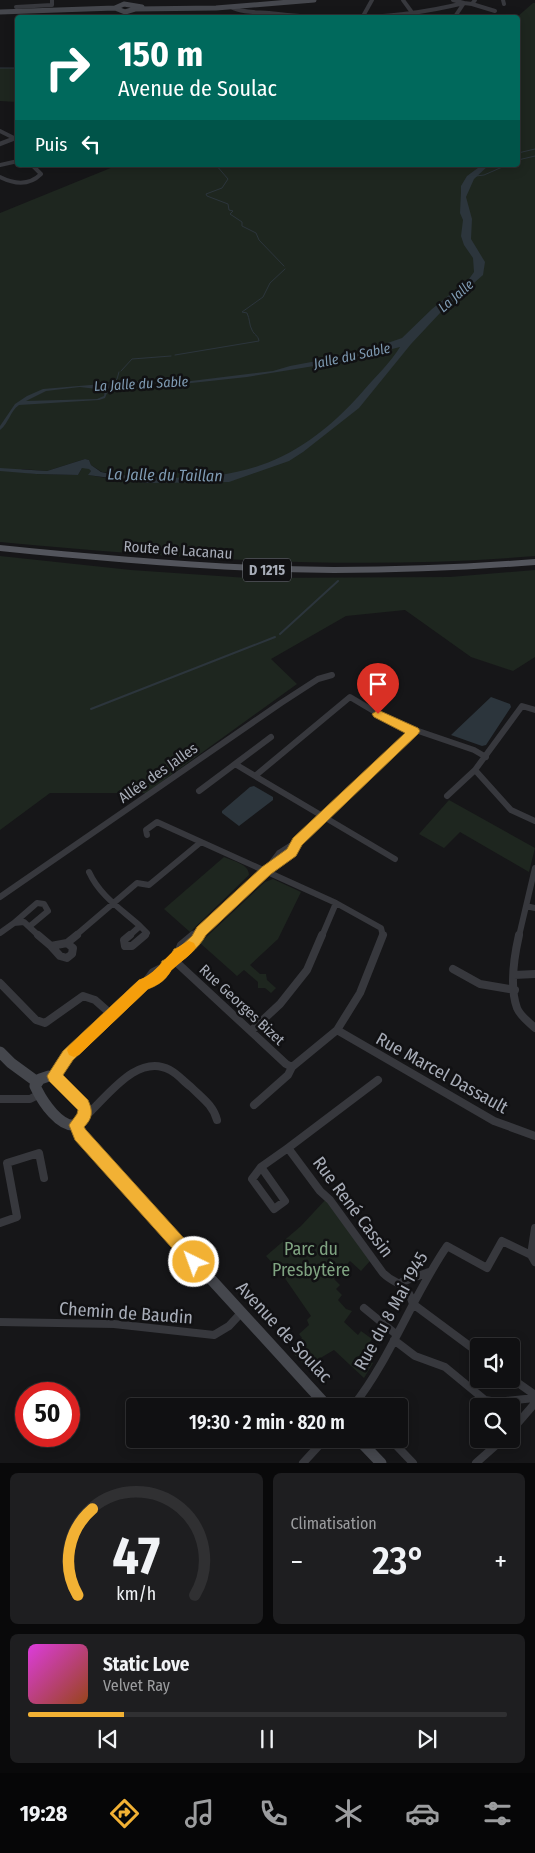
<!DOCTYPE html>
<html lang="fr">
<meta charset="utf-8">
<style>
body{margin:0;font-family:"Fira Sans Condensed",sans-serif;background:#1e1e20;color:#f1f3f6;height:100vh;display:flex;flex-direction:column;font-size:19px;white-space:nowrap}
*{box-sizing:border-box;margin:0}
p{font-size:16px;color:#9c9d9f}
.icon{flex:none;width:28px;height:28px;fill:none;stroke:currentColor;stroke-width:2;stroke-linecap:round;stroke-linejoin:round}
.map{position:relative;height:1463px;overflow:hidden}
.drawer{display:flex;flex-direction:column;gap:10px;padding:10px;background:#09090a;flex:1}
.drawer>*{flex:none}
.guide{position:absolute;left:15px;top:15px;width:505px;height:152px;border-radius:5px;box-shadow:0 2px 12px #0003,0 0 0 1px #303032;background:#00695c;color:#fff;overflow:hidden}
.buttons{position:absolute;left:470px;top:1338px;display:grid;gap:10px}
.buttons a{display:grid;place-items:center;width:50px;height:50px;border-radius:5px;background:#101012;box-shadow:0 2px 12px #0003,0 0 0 1px #303032;font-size:25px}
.speed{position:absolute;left:15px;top:1382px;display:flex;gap:10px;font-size:25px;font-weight:700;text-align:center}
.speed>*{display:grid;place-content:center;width:65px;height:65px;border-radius:50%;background:#101012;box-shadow:0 2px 12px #0003,0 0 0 1px #303032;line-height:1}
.speed .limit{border:8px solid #d22;background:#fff;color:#111}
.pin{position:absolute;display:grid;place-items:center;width:42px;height:42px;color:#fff;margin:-51px -21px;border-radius:50% 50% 50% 0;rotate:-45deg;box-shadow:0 0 5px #0007}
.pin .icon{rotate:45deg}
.me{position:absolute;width:55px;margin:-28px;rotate:318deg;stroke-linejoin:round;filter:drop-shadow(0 0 4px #0008)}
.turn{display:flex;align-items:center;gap:18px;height:105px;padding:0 20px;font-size:22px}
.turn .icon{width:65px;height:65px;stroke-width:2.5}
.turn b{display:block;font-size:35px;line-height:42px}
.then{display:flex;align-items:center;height:48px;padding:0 20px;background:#0003;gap:10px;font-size:19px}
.big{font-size:38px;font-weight:600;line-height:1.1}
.drawer .widget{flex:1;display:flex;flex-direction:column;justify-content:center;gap:8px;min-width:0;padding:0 18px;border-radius:8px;background:#1e1e20}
.drawer .dial{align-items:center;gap:0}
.dial svg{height:130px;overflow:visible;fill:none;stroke:#303032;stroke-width:7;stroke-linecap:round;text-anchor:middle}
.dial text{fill:#f1f3f6;stroke:none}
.song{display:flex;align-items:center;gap:15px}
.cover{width:60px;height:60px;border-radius:8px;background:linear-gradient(135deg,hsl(300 70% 55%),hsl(20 70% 35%))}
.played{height:5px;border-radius:2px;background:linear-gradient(90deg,#f2b134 20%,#303032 20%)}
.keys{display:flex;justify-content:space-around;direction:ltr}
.heat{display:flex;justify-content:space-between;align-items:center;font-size:28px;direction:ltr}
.drawer .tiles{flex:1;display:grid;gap:10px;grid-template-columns:1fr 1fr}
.widget:last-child{grid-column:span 2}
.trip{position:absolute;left:126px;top:1398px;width:282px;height:50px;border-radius:5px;background:#101012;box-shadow:0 2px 12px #0003,0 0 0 1px #303032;font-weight:600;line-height:50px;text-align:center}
.tab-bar{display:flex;height:80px;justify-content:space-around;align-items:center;background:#060607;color:#9c9d9f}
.tab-bar .icon{width:35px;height:35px}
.tab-bar .current{color:#f2b134}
.tab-bar b{font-size:22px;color:#f1f3f6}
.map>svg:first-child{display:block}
.green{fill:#1e261f;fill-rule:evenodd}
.water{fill:#2c353c;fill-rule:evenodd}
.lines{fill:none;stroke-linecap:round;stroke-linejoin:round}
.stream-far1{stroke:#2c353c;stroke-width:1}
.stream{stroke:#2c353c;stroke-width:2}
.minor-far2{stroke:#37383d;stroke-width:4}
.minor-far1{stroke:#37383d;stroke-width:6}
.minor{stroke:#37383d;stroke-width:8}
.tertiary{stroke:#37383d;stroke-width:4.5}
.secondary-far1{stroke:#45474d;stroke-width:5}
.secondary{stroke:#45474d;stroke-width:11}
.primary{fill:#53555c;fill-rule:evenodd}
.route{fill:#f2b134;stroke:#9d7322}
.slow{fill:#f59e0b}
.labels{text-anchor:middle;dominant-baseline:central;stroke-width:5;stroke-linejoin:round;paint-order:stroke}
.far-water-label{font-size:14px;font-style:italic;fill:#7f9bb3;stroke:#111113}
.shield{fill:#111113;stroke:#7b7e86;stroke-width:1}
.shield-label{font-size:14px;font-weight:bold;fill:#a8adb8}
.street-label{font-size:15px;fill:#a8adb8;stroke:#111113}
.water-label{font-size:16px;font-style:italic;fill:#7f9bb3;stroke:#111113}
.near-street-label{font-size:18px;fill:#a8adb8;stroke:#111113}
.near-park-label{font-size:18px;fill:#7fa381;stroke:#111113}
</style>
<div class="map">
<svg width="535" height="1463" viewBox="0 0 535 1463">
<rect width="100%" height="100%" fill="#161618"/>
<!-- green -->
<path class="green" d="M533,3H535V556C355,571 180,559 0,542V213L118,165H518L517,17ZM85,459L89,460L91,465L102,472L126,475L117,480L89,475L91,471L89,468H82L78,475L36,474L20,472L22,469L47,471Z
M0,68H17V102L0,101Z
M0,556L131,570L248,578L450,577L535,570V657L513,671L471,657L405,610L346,616L271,659L297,684L146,793H50L0,830Z
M449,800L535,848L529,872L460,832L444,848L419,834Z
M224,857C233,861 249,864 249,875L190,932L164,909Z
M273,879L301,892L278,939L250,965L260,974H266L267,980L276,988L271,993L265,988H258V982L244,970L237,976L200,943L265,882Z
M327,1198L370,1261L361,1271L350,1261L334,1279L340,1285L336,1289L342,1295L338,1300L346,1309L352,1311L344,1322L358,1335L361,1331L372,1339L362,1354L373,1363L364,1378L334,1350L317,1360L308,1369L289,1349L302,1338L299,1334L309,1325L307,1320L311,1316L282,1274L266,1256L301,1226Z"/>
<!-- water -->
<path class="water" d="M482,165H489L474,179L466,197L472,219L471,239L485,262L483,275L440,313L411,344L359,408L303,452L289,461L229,482L148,483L88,475L91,471L89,469L82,468L78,475L36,474L0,471V468L47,471L85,459L89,460L91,465L101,472L110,474C220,485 288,477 364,390C376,376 391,362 400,347L345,361L247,377L182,384L145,383L116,385L115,391L107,393L105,398L99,400L19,405C10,411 9,423 0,430V426L15,404L27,396L43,389L138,381L175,383L273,371L290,366L359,353L402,338L432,309L469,279L474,272L473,258L464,245L461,236L463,220L460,213L461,192V186L467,176ZM80,387L105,390L104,396L97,399L26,401L46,391Z
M491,697L510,704L511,707L486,745L482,746L451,735Z
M254,786L273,797V800L239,826L222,813V811L250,787Z"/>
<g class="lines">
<!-- stream-far1 -->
<path class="stream-far1" d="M0,68H18
M518,153L535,149
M518,160L535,156
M216,165L228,179L222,188L206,194L207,196L228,204L229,210L233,211L230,214L242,222V226L256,233L259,240L284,266
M476,176L484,175L507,165
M175,355L259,341C258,335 254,335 252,330C249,325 250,319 247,313L242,312L263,297L270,283L285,269
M121,371L132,359L171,356
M112,385L117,379L119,372"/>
<!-- stream -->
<path class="stream" d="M280,634L338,581
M91,709L275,637"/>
<!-- minor-far2 -->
<path class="minor-far2" d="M403,0L416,18
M503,0L504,4
M472,4L495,11
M16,7L52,5V0
M231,7C242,13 257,12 269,13C334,21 400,19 464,3L453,0
M106,18L121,17
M362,18L372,0
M454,18L464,3L472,4L475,0
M0,131L14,138
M0,165L18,161
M0,177C14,184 29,186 41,174L32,165"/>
<!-- minor-far1 -->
<path class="minor-far1" d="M235,764L271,737
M475,770L511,810L535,821
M199,791L235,764L255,776
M447,796L475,770L522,706L535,710
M147,835L146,830L157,822L336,903L381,928L383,936
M395,859L255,776L350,697L392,722L474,750L486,757
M267,869L279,853L298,841L414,731
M89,872C100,896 121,909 140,926
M0,897L281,703L318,679L332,675
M526,906L535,908
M14,923L37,903L44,904L48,911L30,926
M140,926L147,933L144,936
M0,933L14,923L24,922L39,936
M75,936L137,883L149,885L201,842
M129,936L140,926
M191,936C219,918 239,894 264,872C278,860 289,858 298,841
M199,936L201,931
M322,936L336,903
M519,936L535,868"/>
<!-- minor -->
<path class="minor" d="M38,935L51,946L67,943L77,935
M130,935L124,940L125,946H132L145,935
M519,935C514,957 509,986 517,1008C520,1016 529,1022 535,1028
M51,946L60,956L67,958L72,954L73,948L67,943
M179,953L189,948L199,935
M175,961L286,1064L292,1067
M453,969L480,984L515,990
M514,975L535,974
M0,983L36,1020L45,1023L83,996L95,1000L112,1015
M144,984L153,972L175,961L181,945L193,935
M337,1030L494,1121L535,1136
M251,1031L280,1004L307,970L322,935
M292,1067L337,1030L360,993L383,935
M54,1076L65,1058L144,984L160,975L167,965
M378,1080L288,1148L320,1191L330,1200L383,1273C398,1288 405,1278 413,1304L479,1353
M0,1099H30L38,1095
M254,1105L288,1075L292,1067
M85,1113L90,1112C110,1093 139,1053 170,1070C178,1074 184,1082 191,1087C202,1098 213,1105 217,1120
M261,1167L285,1201L274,1209L252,1179Z
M261,1167L288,1148
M0,1223L17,1217L7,1163L39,1153L44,1178
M531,1255L535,1228
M531,1255L535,1262
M402,1282L429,1272
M364,1308L397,1335
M0,1322L114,1324L214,1335L229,1326L241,1313
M394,1340L415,1356L445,1367L485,1400L497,1402L535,1398
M511,1378L535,1395
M353,1406C391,1358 412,1297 447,1246L487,1268L502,1241L531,1255
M511,1431L535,1403
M390,1439L413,1463
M303,1463L325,1439
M476,1463L503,1439"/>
<!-- tertiary -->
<path class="tertiary" d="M0,144L18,137"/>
<!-- secondary-far1 -->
<path class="secondary-far1" d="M115,8L124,4L142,7
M0,12L115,8L125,12L135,9L216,8L314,0"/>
<!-- secondary -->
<path class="secondary" d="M0,1052L11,1063L37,1082
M49,1076L58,1078L83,1105L84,1117L76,1125C60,1128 43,1102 37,1090L35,1086L40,1079Z
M76,1125L80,1134L92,1149L327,1406
M358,1439L381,1463"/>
<!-- primary -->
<path class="primary" d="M0,545C111,556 222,566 334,567C401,567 468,564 535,559V565C468,570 401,573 334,573C222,572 111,562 0,551Z"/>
</g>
<!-- route -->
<path class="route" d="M378,710L418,728L420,731L418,734L302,845L296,856L271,874L206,935C198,950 184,958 172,969C171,970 169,974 168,975C163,982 156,986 148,989L73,1060L63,1075L88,1100C93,1111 93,1118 84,1127L86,1130L200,1256L202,1262L200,1267L194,1270L189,1267L75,1140L69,1125L77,1114L78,1110L49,1081L47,1076L63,1051L139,980L148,977L160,966L162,961L170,957L174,949L180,947L192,936L197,927L262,867L287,849L293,838L405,733L374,717L372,714Z"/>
<!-- slow -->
<path class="slow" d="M189,941L194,943L196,947C191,956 180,962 173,969C170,971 171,972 168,975C163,982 156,986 148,989L79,1055L74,1057L69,1055L67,1050L69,1046L139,980C160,972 168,949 189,941Z"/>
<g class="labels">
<!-- far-water labels -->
<g class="far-water-label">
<text transform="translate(456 296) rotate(-41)">La Jalle</text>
<text transform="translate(352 356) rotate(-12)">Jalle du Sable</text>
<text transform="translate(141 384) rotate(-3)">La Jalle du Sable</text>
</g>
<!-- shield labels -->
<rect class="shield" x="243" y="558.5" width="48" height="23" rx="4"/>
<g class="shield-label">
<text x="267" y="570">D 1215</text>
</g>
<!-- street labels -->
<g class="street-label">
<text transform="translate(178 550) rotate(4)">Route de Lacanau</text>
<text transform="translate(158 773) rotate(-35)">Allée des Jalles</text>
<text transform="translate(242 1005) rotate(43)">Rue Georges Bizet</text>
</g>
<!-- water labels -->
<g class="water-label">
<text transform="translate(165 475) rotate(1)">La Jalle du Taillan</text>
</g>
<!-- near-street labels -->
<g class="near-street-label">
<text transform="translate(442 1073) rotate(29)">Rue Marcel Dassault</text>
<text transform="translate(353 1207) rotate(53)">Rue René Cassin</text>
<text transform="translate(391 1311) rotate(-61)">Rue du 8 Mai 1945</text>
<text transform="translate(126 1313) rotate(4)">Chemin de Baudin</text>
<text transform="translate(284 1332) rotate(47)">Avenue de Soulac</text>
</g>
<!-- near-park labels -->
<g class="near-park-label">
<text x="311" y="1249">Parc du<tspan x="311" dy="21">Presbytère</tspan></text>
</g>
</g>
</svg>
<div class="buttons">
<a><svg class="icon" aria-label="sound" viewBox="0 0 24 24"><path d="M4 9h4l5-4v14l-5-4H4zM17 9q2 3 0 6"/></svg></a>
<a><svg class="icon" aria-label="search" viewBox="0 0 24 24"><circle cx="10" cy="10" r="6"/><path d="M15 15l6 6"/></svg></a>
</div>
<div class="speed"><div class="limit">50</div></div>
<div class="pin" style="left:378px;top:714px;background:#d93025"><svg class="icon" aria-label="arrive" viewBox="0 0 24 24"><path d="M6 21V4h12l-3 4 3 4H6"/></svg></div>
<svg class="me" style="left:194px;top:1262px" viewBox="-20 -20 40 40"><circle r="17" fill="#f2b134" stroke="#fff" stroke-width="3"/><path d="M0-11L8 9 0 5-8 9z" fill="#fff"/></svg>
<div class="trip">19:30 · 2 min · 820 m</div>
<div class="guide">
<div class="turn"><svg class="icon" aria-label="right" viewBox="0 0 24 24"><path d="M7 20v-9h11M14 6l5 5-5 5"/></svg><div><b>150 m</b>Avenue de Soulac</div></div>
<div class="then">Puis<svg class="icon" aria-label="left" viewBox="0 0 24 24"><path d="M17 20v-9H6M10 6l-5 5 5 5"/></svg></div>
</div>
</div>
<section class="drawer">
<div class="tiles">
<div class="widget dial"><svg viewBox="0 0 100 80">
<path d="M14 69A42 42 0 1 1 86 69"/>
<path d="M14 69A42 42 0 0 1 23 16" stroke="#f2b134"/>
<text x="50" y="56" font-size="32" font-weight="700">47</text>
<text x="50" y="72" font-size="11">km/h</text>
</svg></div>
<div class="widget"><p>Climatisation</p>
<div class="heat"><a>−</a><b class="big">23°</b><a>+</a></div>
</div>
<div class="widget">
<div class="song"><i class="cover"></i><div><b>Static Love</b><p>Velvet Ray</p></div></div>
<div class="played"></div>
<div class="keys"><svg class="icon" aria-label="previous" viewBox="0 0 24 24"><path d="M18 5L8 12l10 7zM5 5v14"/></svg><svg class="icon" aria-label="pause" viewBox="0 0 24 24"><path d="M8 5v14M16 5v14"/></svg><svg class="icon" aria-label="next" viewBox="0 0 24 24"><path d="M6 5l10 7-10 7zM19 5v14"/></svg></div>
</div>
</div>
</section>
<nav class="tab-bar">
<b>19:28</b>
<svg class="icon current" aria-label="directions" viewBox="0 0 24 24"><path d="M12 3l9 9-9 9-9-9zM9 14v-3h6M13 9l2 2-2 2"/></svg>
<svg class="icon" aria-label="music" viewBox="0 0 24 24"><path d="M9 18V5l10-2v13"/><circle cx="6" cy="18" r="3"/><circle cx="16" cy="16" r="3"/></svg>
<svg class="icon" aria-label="phone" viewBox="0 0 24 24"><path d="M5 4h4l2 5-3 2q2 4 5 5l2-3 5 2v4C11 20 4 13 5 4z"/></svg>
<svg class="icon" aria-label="climate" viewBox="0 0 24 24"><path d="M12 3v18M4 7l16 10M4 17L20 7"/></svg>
<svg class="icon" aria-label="car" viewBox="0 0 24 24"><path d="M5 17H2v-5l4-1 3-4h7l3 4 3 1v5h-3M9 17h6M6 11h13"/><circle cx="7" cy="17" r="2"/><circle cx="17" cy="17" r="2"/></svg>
<svg class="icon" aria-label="filters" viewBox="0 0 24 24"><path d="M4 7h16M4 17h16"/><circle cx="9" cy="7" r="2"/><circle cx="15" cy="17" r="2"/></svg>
</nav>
